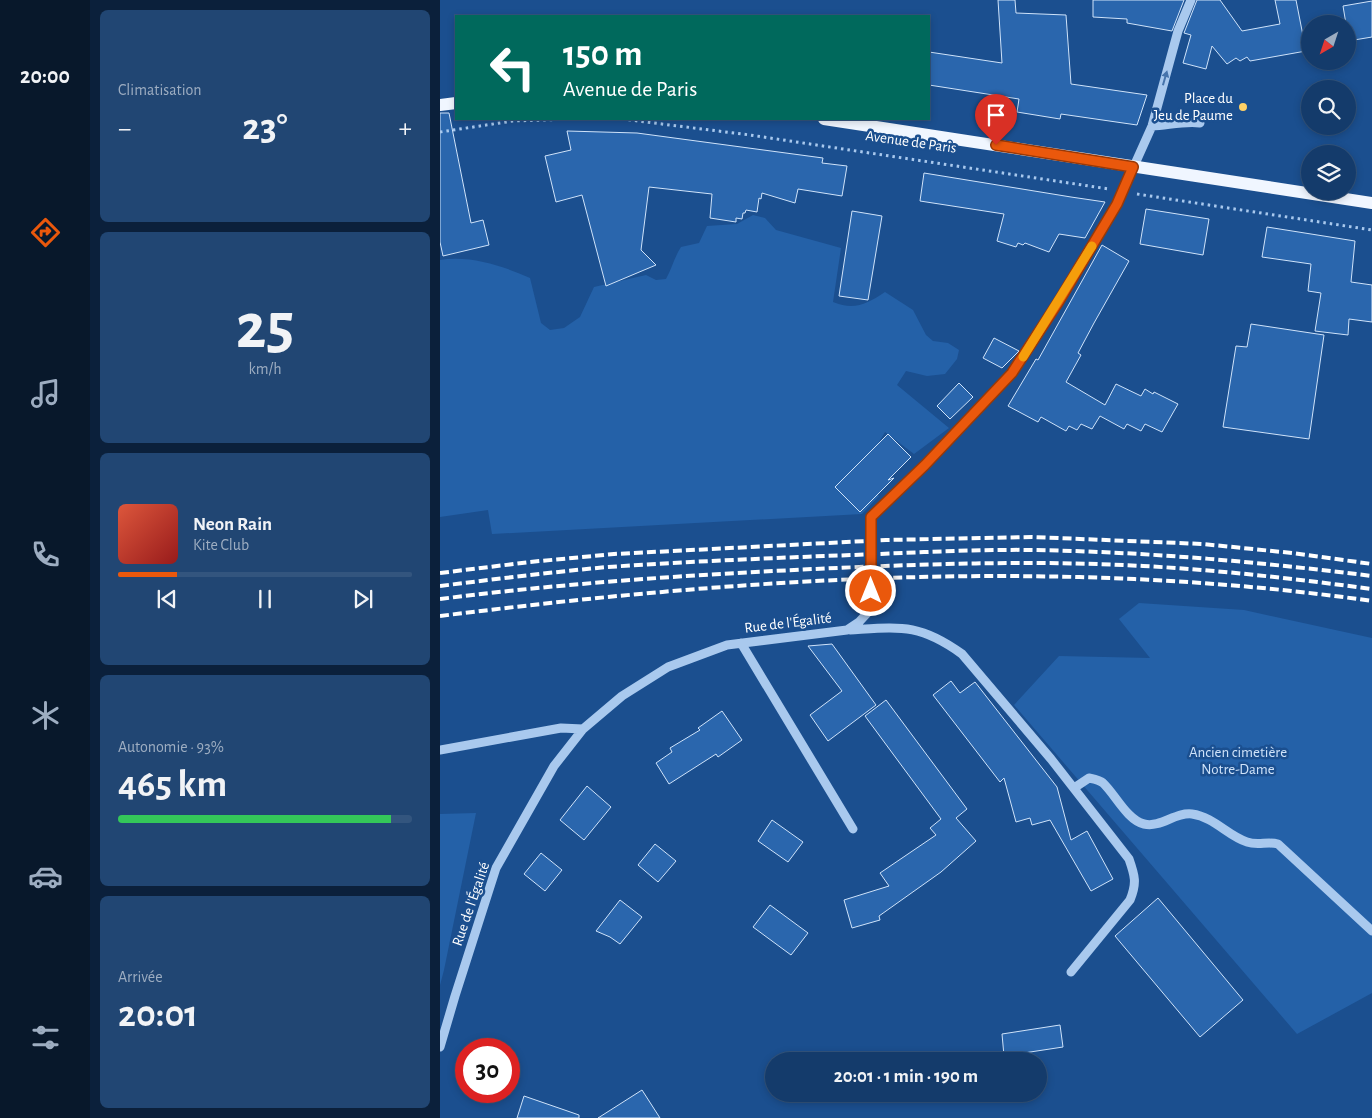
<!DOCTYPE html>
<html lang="fr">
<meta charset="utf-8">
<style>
body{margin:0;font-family:"Alegreya Sans",sans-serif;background:#214673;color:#f1f3f6;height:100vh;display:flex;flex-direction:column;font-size:19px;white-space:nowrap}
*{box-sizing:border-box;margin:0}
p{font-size:16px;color:#9dadc1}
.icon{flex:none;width:28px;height:28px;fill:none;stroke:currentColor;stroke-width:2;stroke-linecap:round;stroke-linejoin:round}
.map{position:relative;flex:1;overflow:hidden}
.sheet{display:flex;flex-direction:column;gap:10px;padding:10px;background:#0b203b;width:350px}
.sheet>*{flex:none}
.hud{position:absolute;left:15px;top:15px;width:475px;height:105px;border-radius:0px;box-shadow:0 2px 8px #0003,0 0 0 1px #33557e;background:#00695c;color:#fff;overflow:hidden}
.needle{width:32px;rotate:219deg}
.tools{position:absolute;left:861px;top:15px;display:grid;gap:10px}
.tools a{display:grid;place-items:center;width:55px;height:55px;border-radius:50%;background:#143b6b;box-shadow:0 2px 8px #0003,0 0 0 1px #33557e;font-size:25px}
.speed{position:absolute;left:15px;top:1038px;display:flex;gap:10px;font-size:25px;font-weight:700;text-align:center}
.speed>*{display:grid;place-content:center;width:65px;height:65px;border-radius:50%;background:#143b6b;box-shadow:0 2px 8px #0003,0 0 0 1px #33557e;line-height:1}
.speed .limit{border:8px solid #d22;background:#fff;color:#111}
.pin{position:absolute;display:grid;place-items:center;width:42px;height:42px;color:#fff;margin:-51px -21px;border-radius:50% 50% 50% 0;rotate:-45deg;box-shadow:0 0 5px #0007}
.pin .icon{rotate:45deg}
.me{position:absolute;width:55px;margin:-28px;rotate:0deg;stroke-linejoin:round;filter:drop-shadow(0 0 4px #0008)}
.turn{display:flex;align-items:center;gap:18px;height:105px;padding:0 25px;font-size:22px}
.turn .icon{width:65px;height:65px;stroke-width:2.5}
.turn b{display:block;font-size:35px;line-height:42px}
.big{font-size:38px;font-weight:600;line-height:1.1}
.sheet .widget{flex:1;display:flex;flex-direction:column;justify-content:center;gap:8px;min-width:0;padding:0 18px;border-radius:8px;background:#214673}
.sheet .dial{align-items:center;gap:0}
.dial b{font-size:65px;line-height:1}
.song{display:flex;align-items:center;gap:15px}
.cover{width:60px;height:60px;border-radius:8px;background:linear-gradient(135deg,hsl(10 70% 55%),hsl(0 70% 35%))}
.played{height:5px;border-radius:2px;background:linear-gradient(90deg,#ea580c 20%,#33557e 20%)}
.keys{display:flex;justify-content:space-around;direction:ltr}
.heat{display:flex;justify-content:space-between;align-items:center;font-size:28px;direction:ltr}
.charge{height:8px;border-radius:4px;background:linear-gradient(90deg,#34c759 93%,#33557e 0)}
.trip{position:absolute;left:325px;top:1052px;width:282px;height:50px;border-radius:25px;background:#143b6b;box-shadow:0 2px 8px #0003,0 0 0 1px #33557e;font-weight:600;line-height:50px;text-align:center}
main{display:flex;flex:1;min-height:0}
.tabs{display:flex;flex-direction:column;width:90px;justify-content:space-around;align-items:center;background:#08182b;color:#9dadc1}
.tabs .icon{width:35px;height:35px}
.tabs .active{color:#ea580c}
.tabs b{font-size:22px;color:#f1f3f6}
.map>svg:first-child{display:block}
.green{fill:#2461a8}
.building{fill:#2a66ad;stroke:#cfe3fa}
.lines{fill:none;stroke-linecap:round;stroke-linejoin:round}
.path{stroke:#a9c9ee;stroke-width:3;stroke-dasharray:2.5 4;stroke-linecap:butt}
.minor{stroke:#a9c9ee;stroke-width:9}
.major{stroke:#f0f6ff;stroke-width:12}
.rail{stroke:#fff;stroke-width:4;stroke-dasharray:9 4;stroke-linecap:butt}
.oneway{fill:#4674ac}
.route-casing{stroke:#983908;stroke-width:12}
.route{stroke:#ea580c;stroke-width:9}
.slow{stroke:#f59e0b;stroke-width:9}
.poi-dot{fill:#ffd166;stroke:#1b4f8f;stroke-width:2}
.labels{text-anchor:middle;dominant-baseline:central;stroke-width:5;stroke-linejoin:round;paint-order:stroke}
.poi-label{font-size:15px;fill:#fff;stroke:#1b4f8f;text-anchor:end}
.street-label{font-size:15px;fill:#fff;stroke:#1b4f8f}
.park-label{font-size:15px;fill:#cfe3fa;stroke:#1b4f8f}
</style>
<main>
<nav class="tabs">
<b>20:00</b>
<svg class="icon active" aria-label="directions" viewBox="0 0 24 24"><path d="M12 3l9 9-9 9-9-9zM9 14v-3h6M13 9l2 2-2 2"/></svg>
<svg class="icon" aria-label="music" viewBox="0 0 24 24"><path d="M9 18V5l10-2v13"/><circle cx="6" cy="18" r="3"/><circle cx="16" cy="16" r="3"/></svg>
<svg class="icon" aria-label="phone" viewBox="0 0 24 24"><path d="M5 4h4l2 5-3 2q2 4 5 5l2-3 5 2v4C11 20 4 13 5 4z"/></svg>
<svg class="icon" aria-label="climate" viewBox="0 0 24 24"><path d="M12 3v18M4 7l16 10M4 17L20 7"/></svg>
<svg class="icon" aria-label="car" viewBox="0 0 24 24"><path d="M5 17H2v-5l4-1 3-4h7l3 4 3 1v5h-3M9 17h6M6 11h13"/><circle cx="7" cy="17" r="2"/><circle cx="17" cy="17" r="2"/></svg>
<svg class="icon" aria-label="filters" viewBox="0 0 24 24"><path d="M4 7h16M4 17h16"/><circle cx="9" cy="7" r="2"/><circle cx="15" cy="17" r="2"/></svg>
</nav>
<section class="sheet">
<div class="widget"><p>Climatisation</p>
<div class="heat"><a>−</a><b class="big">23°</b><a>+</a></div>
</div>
<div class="widget dial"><b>25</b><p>km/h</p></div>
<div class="widget">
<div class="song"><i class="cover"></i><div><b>Neon Rain</b><p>Kite Club</p></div></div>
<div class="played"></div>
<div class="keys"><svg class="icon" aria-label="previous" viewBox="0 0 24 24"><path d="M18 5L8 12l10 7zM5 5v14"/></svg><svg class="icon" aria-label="pause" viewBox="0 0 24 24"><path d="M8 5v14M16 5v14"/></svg><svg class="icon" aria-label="next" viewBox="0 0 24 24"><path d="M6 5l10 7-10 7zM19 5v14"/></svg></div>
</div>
<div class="widget"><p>Autonomie · 93%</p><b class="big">465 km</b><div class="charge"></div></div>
<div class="widget"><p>Arrivée</p><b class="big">20:01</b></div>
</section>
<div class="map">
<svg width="932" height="1118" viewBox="0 0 932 1118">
<rect width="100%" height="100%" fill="#1b4f8f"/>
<!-- green -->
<path class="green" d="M313,215L325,218L336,230L401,248L393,302C414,311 427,304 445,292L473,310L486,335L493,341L508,343L519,350L517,359L505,374L487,376L466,371L457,385L509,428L474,454L445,432L417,478L439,496L422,514L52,534L48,510L0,517V260C30,255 63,266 90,278L101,323L110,330L124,328L140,317L154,287L206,275L216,280L226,279C232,268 234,258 241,247L259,243L267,226L297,224Z
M699,603L804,610L932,638V993L857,1034L574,705L619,656L710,658L679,619Z
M36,813L4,970L0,985V814Z"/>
<!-- building -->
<path class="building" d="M558,0H575L576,13L626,15L631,84L707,95L697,125L621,114L620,119L577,112L579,99L489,85V52L562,63Z
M653,0H744L732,31L687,23V19L653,17Z
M757,0H780L802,31L840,24L835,0H856L866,51L810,61L807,57L800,61L796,58L787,64L772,46L766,69L743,63L751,35L744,33Z
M932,1V37L908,41V24H906L903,6Z
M0,113H9L31,223L43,220L49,245L3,256L0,242Z
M127,131L197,133L383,158L382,163L407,166L402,196L358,189L355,203L322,193L321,199L319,198L317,212L306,210L305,213H303L302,219L296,218V222L270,218L272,194L209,187L201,250L216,265L166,286L142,195L116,202L105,156L131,150Z
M484,173L631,197L665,202L645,238L619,234L609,252L585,243L583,245L578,243L576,247L557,241L564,214L480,201Z
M706,209L769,219L763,255L700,244Z
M412,211L442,216L428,300L399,296Z
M827,227L915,241L911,282L932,285V322L909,319L908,335L875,331L881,293L868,291L871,264L822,257Z
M662,245L689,261L654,323L638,353L641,355L626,382L665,405L676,384L701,396L705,389L713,394L714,392L738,404L722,432L705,424L701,431L687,424L684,429L660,416L652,429L641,424L637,430L629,426L626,431L601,417L598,422L568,406L596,359L598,360Z
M811,324L884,335L869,439L783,427L796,346L807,347Z
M554,338L579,351L562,368L543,358Z
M519,383L533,397L510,419L497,406Z
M448,434L471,457L448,480L454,478L420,512L395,487Z
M392,644L436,705L388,741L370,715L402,691L368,646Z
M511,681L520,693L535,682L617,787L631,840L647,831L673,879L651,891L610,820L592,825L590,818L576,822L564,778L560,782L493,695Z
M446,700L527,809L516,818L536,841L501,872L439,916L440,920L412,928L404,900L449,886L440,873L496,835L490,828L501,819L425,716Z
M282,711L302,740L278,757L276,754L229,784L216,763L232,752L230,748L260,730L258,728Z
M147,786L171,807L144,840L120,820Z
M332,820L363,842L348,862L318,841Z
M215,844L236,861L218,882L198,865Z
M101,853L122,870L105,891L84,874Z
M718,898L803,1000L760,1037L675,936Z
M180,900L202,917L180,944L170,937L156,931Z
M330,905L368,933L351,955L313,927Z
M620,1025L623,1047L564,1056L562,1034Z
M202,1090L220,1118H158Z
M84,1096L139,1115V1118H77Z"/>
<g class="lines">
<!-- path -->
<path class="path" d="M182,119L310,135L669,189
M0,132L73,121L134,119
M697,194L932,230"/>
<!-- minor -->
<path class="minor" d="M712,126C729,125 745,121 760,123
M410,630C460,627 479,623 522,654L611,759L689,859C695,876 697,883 690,900L631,972
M301,643L413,829
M0,750L121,728L143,729
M634,788L649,778C654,779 660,780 663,783C675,794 687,820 704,824C721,828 735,812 752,814C774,817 788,836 807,842C818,846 827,841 838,844L932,931
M0,1047L15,996L56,868L114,766L143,729L182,696L228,667L287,645L407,630L419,622L431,609V517L485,465L572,373L619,301L677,204L712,126L738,31L751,0"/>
<!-- major -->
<path class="major" d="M0,105L16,103
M384,119L932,203"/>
<!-- rail -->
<path class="rail" d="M0,573L90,562L174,554L446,540L592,537L763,544L852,553L932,564
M0,586C56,579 112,572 168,567C240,562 312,559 384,556C454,554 525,549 595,550C708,552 820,562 932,576
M0,599C125,583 249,575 374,569C483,564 594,560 703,566C780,570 856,579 932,589
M0,616C309,577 623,557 932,601"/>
</g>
<!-- one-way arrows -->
<defs><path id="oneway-solid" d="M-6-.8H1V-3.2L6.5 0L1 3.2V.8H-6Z" transform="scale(1.25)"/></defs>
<use class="oneway" href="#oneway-solid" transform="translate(725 78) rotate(-74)"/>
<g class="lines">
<!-- route casing -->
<g class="route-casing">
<path id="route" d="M431,591V517L485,465L572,373L619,301L677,204L693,167L556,145"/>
</g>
<!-- route -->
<use href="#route" class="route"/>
<!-- slow -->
<path class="slow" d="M583,357L652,246"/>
</g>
<!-- markers -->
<circle class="poi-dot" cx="803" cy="107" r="5"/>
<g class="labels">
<!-- poi labels -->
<g class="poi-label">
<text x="793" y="98">Place du<tspan x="793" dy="17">Jeu de Paume</tspan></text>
</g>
<!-- street labels -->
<g class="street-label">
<text transform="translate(471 142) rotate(8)">Avenue de Paris</text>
<text transform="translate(348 623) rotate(-7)">Rue de l'Égalité</text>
<text transform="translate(31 904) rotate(-71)">Rue de l'Égalité</text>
</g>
<!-- park labels -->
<g class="park-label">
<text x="798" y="752">Ancien cimetière<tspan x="798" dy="17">Notre-Dame</tspan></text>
</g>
</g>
</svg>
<div class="tools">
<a><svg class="needle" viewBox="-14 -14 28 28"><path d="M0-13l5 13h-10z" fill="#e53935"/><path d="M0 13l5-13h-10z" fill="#9dadc1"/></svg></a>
<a><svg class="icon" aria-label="search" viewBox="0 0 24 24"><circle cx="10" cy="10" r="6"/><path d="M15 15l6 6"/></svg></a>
<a><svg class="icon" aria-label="layers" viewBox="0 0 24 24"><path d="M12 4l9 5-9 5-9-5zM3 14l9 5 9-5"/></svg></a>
</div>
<div class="speed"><div class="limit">30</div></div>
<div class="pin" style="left:556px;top:145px;background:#d93025"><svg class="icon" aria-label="arrive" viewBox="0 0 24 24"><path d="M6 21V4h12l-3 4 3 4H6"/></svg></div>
<svg class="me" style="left:431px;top:591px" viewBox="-20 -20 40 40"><circle r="17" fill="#ea580c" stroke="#fff" stroke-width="3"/><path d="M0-11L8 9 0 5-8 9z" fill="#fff"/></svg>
<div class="trip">20:01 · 1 min · 190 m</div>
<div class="hud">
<div class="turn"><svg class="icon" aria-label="left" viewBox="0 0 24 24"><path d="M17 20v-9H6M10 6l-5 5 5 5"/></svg><div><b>150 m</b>Avenue de Paris</div></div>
</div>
</div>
</main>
